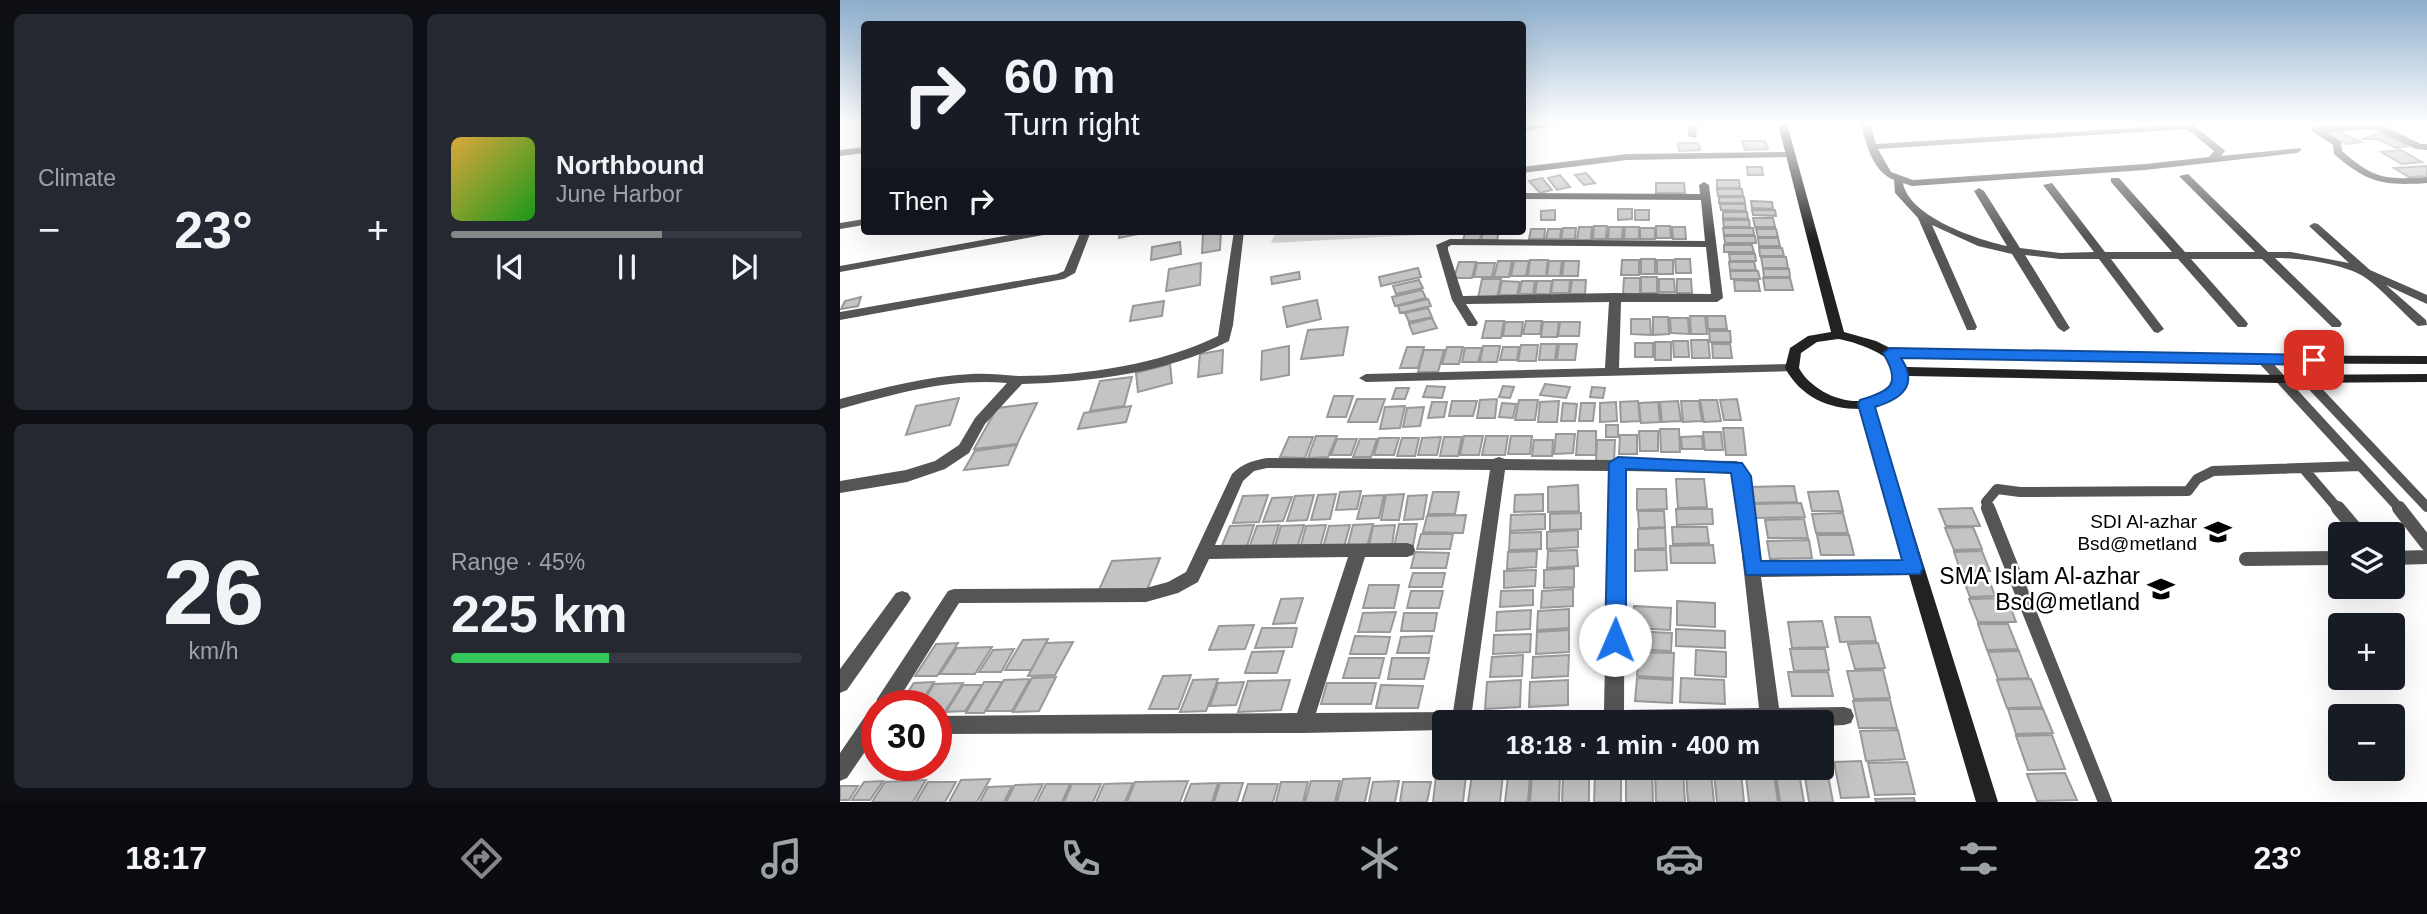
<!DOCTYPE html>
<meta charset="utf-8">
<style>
body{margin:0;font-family:Helvetica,sans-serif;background:#242831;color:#f1f3f6;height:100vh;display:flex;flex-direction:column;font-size:26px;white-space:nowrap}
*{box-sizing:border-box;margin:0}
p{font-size:23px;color:#9ea1a6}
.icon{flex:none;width:38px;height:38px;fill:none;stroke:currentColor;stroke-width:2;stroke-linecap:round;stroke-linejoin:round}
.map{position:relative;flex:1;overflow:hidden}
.side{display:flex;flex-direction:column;gap:14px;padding:14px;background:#0d0f14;width:840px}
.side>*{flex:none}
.guide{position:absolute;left:21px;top:21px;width:665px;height:214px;border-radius:7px;box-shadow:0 7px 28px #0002;background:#171b24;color:#f1f3f6;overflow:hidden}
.tools{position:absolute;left:1488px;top:522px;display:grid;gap:14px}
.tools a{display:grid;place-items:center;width:77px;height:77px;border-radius:7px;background:#171b24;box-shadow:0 7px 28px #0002;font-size:35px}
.speed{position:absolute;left:21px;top:690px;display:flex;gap:14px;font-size:35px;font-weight:700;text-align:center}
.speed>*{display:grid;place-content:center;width:91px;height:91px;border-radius:50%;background:#171b24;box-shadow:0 7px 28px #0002;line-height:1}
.speed .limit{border:10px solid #d22;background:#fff;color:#111}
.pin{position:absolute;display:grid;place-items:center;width:60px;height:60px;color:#fff;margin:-30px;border-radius:14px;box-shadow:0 4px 10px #0006}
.me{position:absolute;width:77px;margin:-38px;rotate:1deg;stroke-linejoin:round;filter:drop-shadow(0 0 5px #0008)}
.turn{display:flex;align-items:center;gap:24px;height:147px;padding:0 28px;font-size:32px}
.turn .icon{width:91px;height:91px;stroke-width:2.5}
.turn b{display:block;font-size:49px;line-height:60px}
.then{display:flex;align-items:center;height:66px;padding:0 28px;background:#0003;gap:14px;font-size:26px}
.big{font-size:52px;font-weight:600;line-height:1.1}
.side .widget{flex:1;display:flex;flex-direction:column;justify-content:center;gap:10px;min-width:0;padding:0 24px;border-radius:10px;background:#242831}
.side .dial{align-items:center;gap:0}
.dial b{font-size:91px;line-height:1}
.song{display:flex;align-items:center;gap:21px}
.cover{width:84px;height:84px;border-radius:10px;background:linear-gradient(135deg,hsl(40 70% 55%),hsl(120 70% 35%))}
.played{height:7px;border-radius:4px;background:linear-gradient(90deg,#858687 60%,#363941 60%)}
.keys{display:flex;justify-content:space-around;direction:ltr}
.heat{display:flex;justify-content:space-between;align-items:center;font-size:38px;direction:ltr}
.charge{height:10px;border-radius:5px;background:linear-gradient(90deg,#34c759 45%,#363941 0)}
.side .tiles{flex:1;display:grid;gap:14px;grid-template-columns:repeat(2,1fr)}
.trip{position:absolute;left:592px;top:710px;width:402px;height:70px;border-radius:7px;background:#171b24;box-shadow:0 7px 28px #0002;font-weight:600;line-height:70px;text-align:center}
.menu{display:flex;height:112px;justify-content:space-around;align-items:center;background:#090b0e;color:#9ea1a6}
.menu .icon{width:49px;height:49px}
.menu .selected{color:#858687}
.menu b{font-size:32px;color:#f1f3f6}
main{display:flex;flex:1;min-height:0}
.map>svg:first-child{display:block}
.green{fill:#dcdcdc}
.building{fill:#c4c4c4;stroke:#999;stroke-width:2}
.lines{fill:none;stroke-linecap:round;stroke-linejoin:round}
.lane-far1{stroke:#555;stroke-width:10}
.lane{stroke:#555;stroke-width:14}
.street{fill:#555;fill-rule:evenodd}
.secondary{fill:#222;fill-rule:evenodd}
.route{fill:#1a73e8;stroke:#114b97;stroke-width:2}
.labels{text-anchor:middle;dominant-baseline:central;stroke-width:5;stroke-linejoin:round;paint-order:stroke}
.poi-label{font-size:19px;fill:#000;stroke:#fff;text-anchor:end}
.near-poi-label{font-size:23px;fill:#000;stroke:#fff;text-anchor:end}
</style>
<main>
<section class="side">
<div class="tiles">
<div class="widget"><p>Climate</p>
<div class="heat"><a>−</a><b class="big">23°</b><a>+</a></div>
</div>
<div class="widget">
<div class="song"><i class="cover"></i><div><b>Northbound</b><p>June Harbor</p></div></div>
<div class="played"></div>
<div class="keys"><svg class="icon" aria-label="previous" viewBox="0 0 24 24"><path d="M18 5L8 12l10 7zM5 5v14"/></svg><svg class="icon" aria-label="pause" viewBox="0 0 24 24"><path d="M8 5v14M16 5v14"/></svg><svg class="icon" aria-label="next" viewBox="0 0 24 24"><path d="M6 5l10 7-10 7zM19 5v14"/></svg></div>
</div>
<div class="widget dial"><b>26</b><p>km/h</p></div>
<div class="widget"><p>Range · 45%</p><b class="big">225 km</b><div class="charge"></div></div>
</div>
</section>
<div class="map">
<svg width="1587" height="802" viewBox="0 0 1587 802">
<rect width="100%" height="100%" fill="#fff"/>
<!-- green -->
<path class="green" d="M436,231H598V234L431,243Z"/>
<!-- building -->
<path class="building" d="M1493,129L1521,142L1507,144L1480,131Z
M1540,133L1567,146L1556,148L1538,139H1522Z
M902,141H925L928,149L905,150Z
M838,143H858L860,150L839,151Z
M1561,150L1582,162L1562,164L1541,152Z
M1587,166V176L1569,177L1554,168Z
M907,167H922L923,175H908Z
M746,173L755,183L744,185L735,175Z
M720,175L730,187L717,190L708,178Z
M702,178L712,190L700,193L689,181Z
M877,180H899L900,188H877Z
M816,183H844L845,193H816Z
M877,189H902L903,196H878Z
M879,197H904L905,203H879Z
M911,201L932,202L933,209L912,208Z
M880,204H905L906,211L881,210Z
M778,209H792V219L778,220Z
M715,210V220H701V211Z
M795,210H809V220H795Z
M912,210H935L936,216L913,215Z
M883,212H907L908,219L883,218Z
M913,218H933L935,227H915Z
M883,220H909L910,227H884Z
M754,226H767L766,239H753Z
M816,226H830L831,238H816Z
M739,227H752L751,240H737Z
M769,227H783L782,239H768Z
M785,227H799V239H784Z
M832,227H845L846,239H833Z
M723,228H736L735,239H721Z
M800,228H815V239H800Z
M883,228H913L914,235H884Z
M691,229H705L704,239H689Z
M708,229H721L720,239H706Z
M916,229H936L938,237H918Z
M280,231H312L279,238Z
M381,231L380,250L362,253L363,233Z
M626,231H642L640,240H623Z
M644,231H659L657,240H641Z
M884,236H915L916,243H885Z
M918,238H938L940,246H919Z
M340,242L341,254L311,260L312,247Z
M884,245H912L914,252H884Z
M919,248H942L944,256H920Z
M889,254H915L916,261H890Z
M921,257H946L948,268H923Z
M801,259H815V274H801Z
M835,259H850L851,273H836Z
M690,260H708L706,276H688Z
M782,260H799V275H781Z
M817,260H833V274H817Z
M658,261H672L669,277H654Z
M674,261H689L686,276H671Z
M709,261H722L720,276H707Z
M724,261H739L738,276H722Z
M619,262H636L632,278H614Z
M889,262H914L916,270H890Z
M361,263L360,285L326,291L329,269Z
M637,263H655L652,277H634Z
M578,268L581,277L541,286L539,277Z
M923,269H949L950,277H924Z
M890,271H918L920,279H891Z
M459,272L460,279L432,284L431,277Z
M801,277H817V293H801Z
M784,278H800V294H783Z
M923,278H950L953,290H925Z
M642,279H661L657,298H638Z
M819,279H834L835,292H819Z
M837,279H851L852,293H837Z
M579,280L583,288L556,294L553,286Z
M713,280H730L729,293H711Z
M732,280H746L745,294H730Z
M894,280L918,281L920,291H895Z
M662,281L680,282L677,295H659Z
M682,281H695L693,294H679Z
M697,281H712L710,294H695Z
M582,290L586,298L555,306L552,297Z
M21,297L18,306L1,309L5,301Z
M588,299L591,306L560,313L558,306Z
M477,300L481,319L447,327L443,307Z
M324,301L322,316L290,321L293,306Z
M588,308L592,317L569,322L565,313Z
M850,316H865L867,334H851Z
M867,316H885L887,329H868Z
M813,317H828L829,334L813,335Z
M592,318L597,328L573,334L569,324Z
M830,318H848L849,334L831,333Z
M791,319H810L811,335L791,334Z
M646,321H664L661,338H642Z
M686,321H702L700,334H683Z
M665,322H683L681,336H663Z
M703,322H719L717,337H701Z
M720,322H740L739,336H718Z
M508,327L503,355L461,359L468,330Z
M869,331H890L891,342H870Z
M851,340H868L870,358H852Z
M833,341H848L849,357H834Z
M815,342H831V360H815Z
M795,343H813V357H795Z
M701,344H717L715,360H699Z
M719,344H737L735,360H717Z
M872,344H890L892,358H873Z
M681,345H698L696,361H678Z
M449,346V375L421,380L422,351Z
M643,346H660L657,362H640Z
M567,347H584L578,368H560Z
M607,347H623L619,364H602Z
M663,347H679L677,360H660Z
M625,348H642L638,362H622Z
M383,350L382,373L358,377L360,354Z
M584,350H604L598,372H578Z
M330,364L332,383L298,392L296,373Z
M292,377L284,406L250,411L260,381Z
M705,384L730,387L726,398L700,395Z
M587,386L605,387L602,398L583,397Z
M663,386L674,387L670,398L659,397Z
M752,387L765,388L763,398L750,397Z
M556,388H569L565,399H552Z
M494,396H513L506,417H487Z
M119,398L110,425L66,435L76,406Z
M517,399H545L537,422H508Z
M657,399L655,418H637L640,400Z
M897,399L901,420H884L880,400Z
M679,400H698L695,420H675Z
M860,400H877L881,421L864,422Z
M612,401H637L633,416H609Z
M719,401L717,422H698L700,402Z
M798,401L800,421L781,422L780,402Z
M838,401L841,421L822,422L820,402Z
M841,401H859L862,421L843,422Z
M592,402H607L604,417L588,418Z
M776,402L777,421L760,422V403Z
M818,402L820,422L801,423L799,403Z
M197,403L177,444L134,449L157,408Z
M662,403L676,404L673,418L659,417Z
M723,403L737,404L735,421H721Z
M741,403H755L753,421H739Z
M291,406L286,422L238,429L244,413Z
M565,406L560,428L540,429L545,407Z
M584,407L580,426L563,427L567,408Z
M766,425H778V437H766Z
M883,428H903L906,455H886Z
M820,429H839L840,452H821Z
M738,431H756V455H736Z
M799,431H818V451H800Z
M863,432H881L883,450H865Z
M716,434H735L733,453L714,454Z
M780,435H797V454H779Z
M476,436H497L488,457L468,458Z
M624,436H643L639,455H620Z
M646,436H668L665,455H642Z
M671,436H692L690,454H668Z
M862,436L863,449H842L841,437Z
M449,437H473L465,458L440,457Z
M601,437L597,455H578L582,438Z
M604,437H622L618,456H600Z
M539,438H559L554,455H534Z
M562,438H579L575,456H557Z
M497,439H517L511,455H491Z
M520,439H537L531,457H513Z
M694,440H713L712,456H692Z
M757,440H775L774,462H756Z
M177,445L168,465L124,470L135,451Z
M836,479H864L867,507L838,508Z
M738,485L739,511L708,512V487Z
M954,486L957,502L911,503L908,487Z
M797,489H826L827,509L797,510Z
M521,491L517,509L496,510L500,492Z
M998,491L1003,511H972L968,492Z
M593,492H619L615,514H588Z
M496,494L490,519L471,520L478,495Z
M564,494L559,520H541L546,495Z
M703,494V511L674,512L675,495Z
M428,495L419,522L393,523L403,496Z
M474,495L467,520L447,521L455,496Z
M544,495L539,518L517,519L523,496Z
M587,495L583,519L564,520L568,496Z
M452,497L443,521L423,522L432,498Z
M961,503L965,517L913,518L911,504Z
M1132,508L1140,526H1106L1099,509Z
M836,509H872L873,524L837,525Z
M798,511H824L825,527L799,528Z
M741,513V529L710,530V514Z
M1003,513L1008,533H976L972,514Z
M705,514V529L670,531L671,515Z
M626,515L623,533L583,532L587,516Z
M964,519L968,538H928L925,520Z
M533,524L527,547L507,549L513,525Z
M559,524H577L573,546L554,547Z
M414,525L407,546L381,548L390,526Z
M439,525L432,547L409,548L417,526Z
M464,525L458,545L435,546L441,526Z
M486,525L480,548L460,549L466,526Z
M510,525L504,547L483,548L489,526Z
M555,525L552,545L529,546L533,526Z
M832,527H867L869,543L833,544Z
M1133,527L1142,549L1114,550L1105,528Z
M825,528L826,548L798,549V529Z
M738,530V547L707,549V532Z
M701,532V549L669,550L670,533Z
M581,534H613L610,549H577Z
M977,535H1009L1014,555H981Z
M969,540L972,558L930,559L927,541Z
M873,545L875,563H831L830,546Z
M737,550L738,566L707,568L708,551Z
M795,550H826L827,570L795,571Z
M697,551L696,567L667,569L668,552Z
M1142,551L1150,571L1121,572L1114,552Z
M575,552L609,553L606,568H571Z
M320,558L307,590L257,594L272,561Z
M734,568V587L704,588V570Z
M696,570L695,586L664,588V571Z
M573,573H605L602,587H569Z
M1121,574H1147L1155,596L1130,597Z
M529,585H559L554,608H523Z
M733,589V606L701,608L702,591Z
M693,590V605L660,607L661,591Z
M571,591H603L599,608H567Z
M463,598L455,623L433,624L441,599Z
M1167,598L1176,622H1138L1129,599Z
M837,601L875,603V627L837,625Z
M794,606L831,608L830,630L793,628Z
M729,609V628L697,630L698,611Z
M691,610L690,629L656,631L657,612Z
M556,612L550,632H518L523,613Z
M564,613H597L594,631H561Z
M995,617H1030L1036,641L1000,642Z
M982,621L988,647L952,648L948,622Z
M1138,624H1168L1178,649L1147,650Z
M414,625L405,649L369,650L379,626Z
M422,628H457L452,647L415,648Z
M836,629L885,631V648L836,646Z
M729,630V652L696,654L697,632Z
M790,631L832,633L831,651L788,649Z
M691,634L690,652L653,654L654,635Z
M515,636L550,637L546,654H510Z
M592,636L589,653H557L561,637Z
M208,639L191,670H165L183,640Z
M233,642L215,675L188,676L206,643Z
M118,643L97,676H75L96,644Z
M1038,643L1045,668L1015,669L1008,644Z
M152,647L135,674H100L117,648Z
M174,649L161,672H139L153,650Z
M950,649H985L989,670L954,671Z
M856,650L886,652V677L855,675Z
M444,651L437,673H405L412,652Z
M1179,651L1189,678L1158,679L1148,652Z
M799,652L834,653L833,678L797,676Z
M683,655L682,676L650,677L652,657Z
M729,655L728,676L692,678L693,657Z
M509,658H544L539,678H503Z
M552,658H589L584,679H548Z
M1043,670L1050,698L1014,699L1007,671Z
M948,672H988L993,696H952Z
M351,675L338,709H309L323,676Z
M216,677L199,711L173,712L192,678Z
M797,678L833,680L832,703L795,701Z
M841,678L884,680L885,704L840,702Z
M190,679L172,711H146L164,680Z
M378,679L366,711L340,712L353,680Z
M1191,679L1202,707L1167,708L1157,680Z
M450,680L441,710L398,712L408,681Z
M681,680L680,707L645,709L647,682Z
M728,680V705L689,707L690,682Z
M94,682L79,705H59L74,683Z
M144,682H162L144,713H126Z
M404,682L396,705L370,706L378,683Z
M123,683L103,715H96V705H81L94,684Z
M487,683H536L531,704H481Z
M123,685H142L125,711L106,712Z
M541,685L583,686L578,708H536Z
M1050,700L1057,728H1019L1013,701Z
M1168,709H1203L1213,733L1176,734Z
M1058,730L1065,759L1026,761L1020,731Z
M1212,735L1225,769L1188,770L1176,736Z
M1021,761L1029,797L1001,798L994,762Z
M1067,762L1075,794L1035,795L1028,763Z
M905,768H933L938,802H909Z
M958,768L964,802H940L935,769Z
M987,770L993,802H969L964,771Z
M786,772H812L813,802H786Z
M815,772H843L845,802H816Z
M901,773L904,802H877L874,774Z
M1225,773L1237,800L1197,801L1187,774Z
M663,774L660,802H628L632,775Z
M720,774L719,802H690L692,775Z
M781,774V802H754L755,775Z
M846,774H871L874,802H848Z
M626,775L623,802H593L596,776Z
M690,776L688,802H665L668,777Z
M723,776H749V802H722Z
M530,778L525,802H497L503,779Z
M150,779L137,802H109L121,780Z
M86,780L73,802H32L45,782Z
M43,781L30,800H12L24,782Z
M348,781L340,802H287L295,782Z
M471,781H500L495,802H465Z
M559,781L555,802H529L533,782Z
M88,782H116L105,802H76Z
M441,782H468L463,802H436Z
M563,782H591L587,802H560Z
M293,783L285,802H256L264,784Z
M378,783L372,802H344L351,784Z
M380,783H403L397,802H374Z
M203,784L194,802H166L175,785Z
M206,784H230L222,802H197Z
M232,784H261L253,802H224Z
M408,784H438L433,802H402Z
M0,786H18L9,800H0Z
M172,786L164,802H140L148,787Z
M1074,798L1075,802H1036L1035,799Z"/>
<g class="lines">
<!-- lane-far1 -->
<path class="lane-far1" d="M1423,360L1561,510
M1448,360L1587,507
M1463,468L1499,510
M1149,510L1146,502L1157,489L1180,492L1348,491L1357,479L1373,471L1520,466"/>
<!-- lane -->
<path class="lane" d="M1148,508L1265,802
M1498,508L1520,534
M1559,508L1587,544
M1552,558L1587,557
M1406,559L1500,558"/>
<!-- street -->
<path class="street" d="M696,124H722L682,132V126Z
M848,124H857L856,138L848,136Z
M1021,124H1030L1036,144L1352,124L1383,149L1385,151L1381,156L1460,148L1462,150L1457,153L1305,170L1072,186L1063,183C1069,217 1138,240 1167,246L1134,191L1139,188L1144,191L1180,248L1220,253L1254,252L1203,185L1212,183L1265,252H1332L1271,182V178H1279L1345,252H1415L1339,176L1348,174L1428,252H1451L1509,263L1469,226L1474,223L1478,224L1530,270L1587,295V304L1546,285L1586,320L1587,325L1578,326C1563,313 1536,283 1521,275C1499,263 1459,258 1435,258L1500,321L1502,324L1500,327H1492L1422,259H1351L1406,321L1408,324L1406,327H1398L1338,259H1271L1324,329L1318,333L1314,332L1259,259H1220L1185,255L1230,328L1224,332L1218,328L1172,254L1138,246L1092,225L1137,327L1135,330H1127L1078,218L1055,193L1054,180C1033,172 1026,144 1021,124ZM1347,129L1374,151L1369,157L1305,164L1073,180L1051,172L1038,149Z
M1519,124H1540L1581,144H1587V150L1576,149L1534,129L1485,132L1501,142L1502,151C1534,179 1545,180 1587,177V183C1544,186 1527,183 1494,154L1493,145L1470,130L1475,127Z
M24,147V153L0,156V150Z
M948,152L951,153V157L787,160L682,173V167L787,154Z
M864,182L869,185L883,298L877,302H781L779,368L952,364L957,365L959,368L957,371L526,382L519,378L526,374L765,368L769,302L626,304L638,323L636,326H628L612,300L596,245L610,239L865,241L861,200L682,199L683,193L860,194L859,185ZM611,245L866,247L871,294L775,293L623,296L608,250V247Z
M24,219V225L0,229V223Z
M191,231H214L209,234L0,272V266Z
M241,231H251L235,273L224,279L0,320V312L217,274L224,271Z
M394,231H404L393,325L389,341C327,373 251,382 182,384L145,424L129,453L105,469L67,482L0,493V481L66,470L95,461L119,445L135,418L167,383C110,378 54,394 0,409V399C43,388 87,376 131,374C148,373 163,375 180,376C242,376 322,364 378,336Z
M659,457L665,459L771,460L777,458L783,460L896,461L901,463L908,472L920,563L1074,561L1080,563L1083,568L1080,573L1074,575L921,577L939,708L1004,707L1011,709L1014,716L1011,723L1004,725L982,726V723H604V730L463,733L96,734V716L457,713L508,557L369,559L358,582L338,593L306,602L119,603L55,705H37V734L7,778L0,781V753L30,709L35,707L37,699L108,591L114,589L306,588L328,582L346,572L392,474C403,463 412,461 427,458L653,459ZM427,468L650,470L613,712L476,713L525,557H567L573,555L575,550L573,545L567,543L375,545L403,481L414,471ZM665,470L769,471L764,710L632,711ZM785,471L893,473L919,708L784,710Z
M62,591L68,593L71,598L68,603L7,690L0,693V669L56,593Z"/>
<!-- secondary -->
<path class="secondary" d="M938,124H947L1004,332L1036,341L1052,349L1338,355L1587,356V364L1338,363L1061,357L1067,367L1439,375L1587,374V382L1439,383L1069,376C1064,394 1053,403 1034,407L1158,802H1136L1020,409C988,409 961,397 945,368L950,348L968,336L991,332ZM998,339C1018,342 1081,363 1047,391C1021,413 974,396 959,368L961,353L977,342Z"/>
</g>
<!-- sky -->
<linearGradient id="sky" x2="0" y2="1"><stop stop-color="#8cadcc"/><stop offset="0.52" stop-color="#fff"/><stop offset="1" stop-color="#fff" stop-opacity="0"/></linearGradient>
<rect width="1587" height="237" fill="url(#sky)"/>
<!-- route -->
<path class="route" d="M1050,348L1474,355L1482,360L1474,365L1061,358C1079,386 1061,399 1035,407L1083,568L1080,574L906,575L891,473L786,469V640L782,647L775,650L768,647L765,640L769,463L778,457L902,463L911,476L921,561L1062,560L1018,404L1020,400C1051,391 1062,384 1043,353Z"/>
<!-- icons -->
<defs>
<g id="school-bare" transform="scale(2.1)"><path d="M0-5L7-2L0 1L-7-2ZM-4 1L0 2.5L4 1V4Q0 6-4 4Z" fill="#000" stroke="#fff" stroke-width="2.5" paint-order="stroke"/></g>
</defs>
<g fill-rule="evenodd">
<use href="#school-bare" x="1378" y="532"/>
<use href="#school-bare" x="1321" y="589"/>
</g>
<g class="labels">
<!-- poi labels -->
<g class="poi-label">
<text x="1357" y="521">SDI Al-azhar<tspan x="1357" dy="22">Bsd@metland</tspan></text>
</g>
<!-- near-poi labels -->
<g class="near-poi-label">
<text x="1300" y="576">SMA Islam Al-azhar<tspan x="1300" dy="26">Bsd@metland</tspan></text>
</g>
</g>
</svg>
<div class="tools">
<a><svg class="icon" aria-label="layers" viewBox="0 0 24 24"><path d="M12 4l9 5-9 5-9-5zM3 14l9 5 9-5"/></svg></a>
<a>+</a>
<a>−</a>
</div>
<div class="speed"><div class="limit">30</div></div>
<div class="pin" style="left:1474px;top:360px;background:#d93025"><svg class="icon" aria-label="arrive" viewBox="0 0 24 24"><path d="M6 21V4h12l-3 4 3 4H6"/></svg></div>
<svg class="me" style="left:775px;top:640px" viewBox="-20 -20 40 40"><circle r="19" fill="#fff"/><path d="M0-13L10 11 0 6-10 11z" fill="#1a73e8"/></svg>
<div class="trip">18:18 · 1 min · 400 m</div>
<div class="guide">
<div class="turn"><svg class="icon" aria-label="right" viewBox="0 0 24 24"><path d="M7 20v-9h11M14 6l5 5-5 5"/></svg><div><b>60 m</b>Turn right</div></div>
<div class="then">Then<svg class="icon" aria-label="right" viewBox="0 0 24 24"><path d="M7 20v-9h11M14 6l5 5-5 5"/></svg></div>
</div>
</div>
</main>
<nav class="menu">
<b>18:17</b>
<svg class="icon selected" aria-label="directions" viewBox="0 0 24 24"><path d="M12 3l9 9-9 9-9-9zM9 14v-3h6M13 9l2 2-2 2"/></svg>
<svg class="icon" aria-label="music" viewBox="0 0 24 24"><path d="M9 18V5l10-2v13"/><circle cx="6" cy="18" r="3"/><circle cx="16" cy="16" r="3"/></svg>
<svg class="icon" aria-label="phone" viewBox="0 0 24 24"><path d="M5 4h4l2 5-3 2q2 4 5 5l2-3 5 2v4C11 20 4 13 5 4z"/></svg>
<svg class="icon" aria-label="climate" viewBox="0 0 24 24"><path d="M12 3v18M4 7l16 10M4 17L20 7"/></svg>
<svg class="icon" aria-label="car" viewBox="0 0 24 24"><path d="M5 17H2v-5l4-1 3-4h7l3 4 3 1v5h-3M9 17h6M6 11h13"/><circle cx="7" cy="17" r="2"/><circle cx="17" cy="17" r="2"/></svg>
<svg class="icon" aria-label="filters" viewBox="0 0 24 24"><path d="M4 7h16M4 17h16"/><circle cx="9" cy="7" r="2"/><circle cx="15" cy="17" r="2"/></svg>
<b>23°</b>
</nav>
